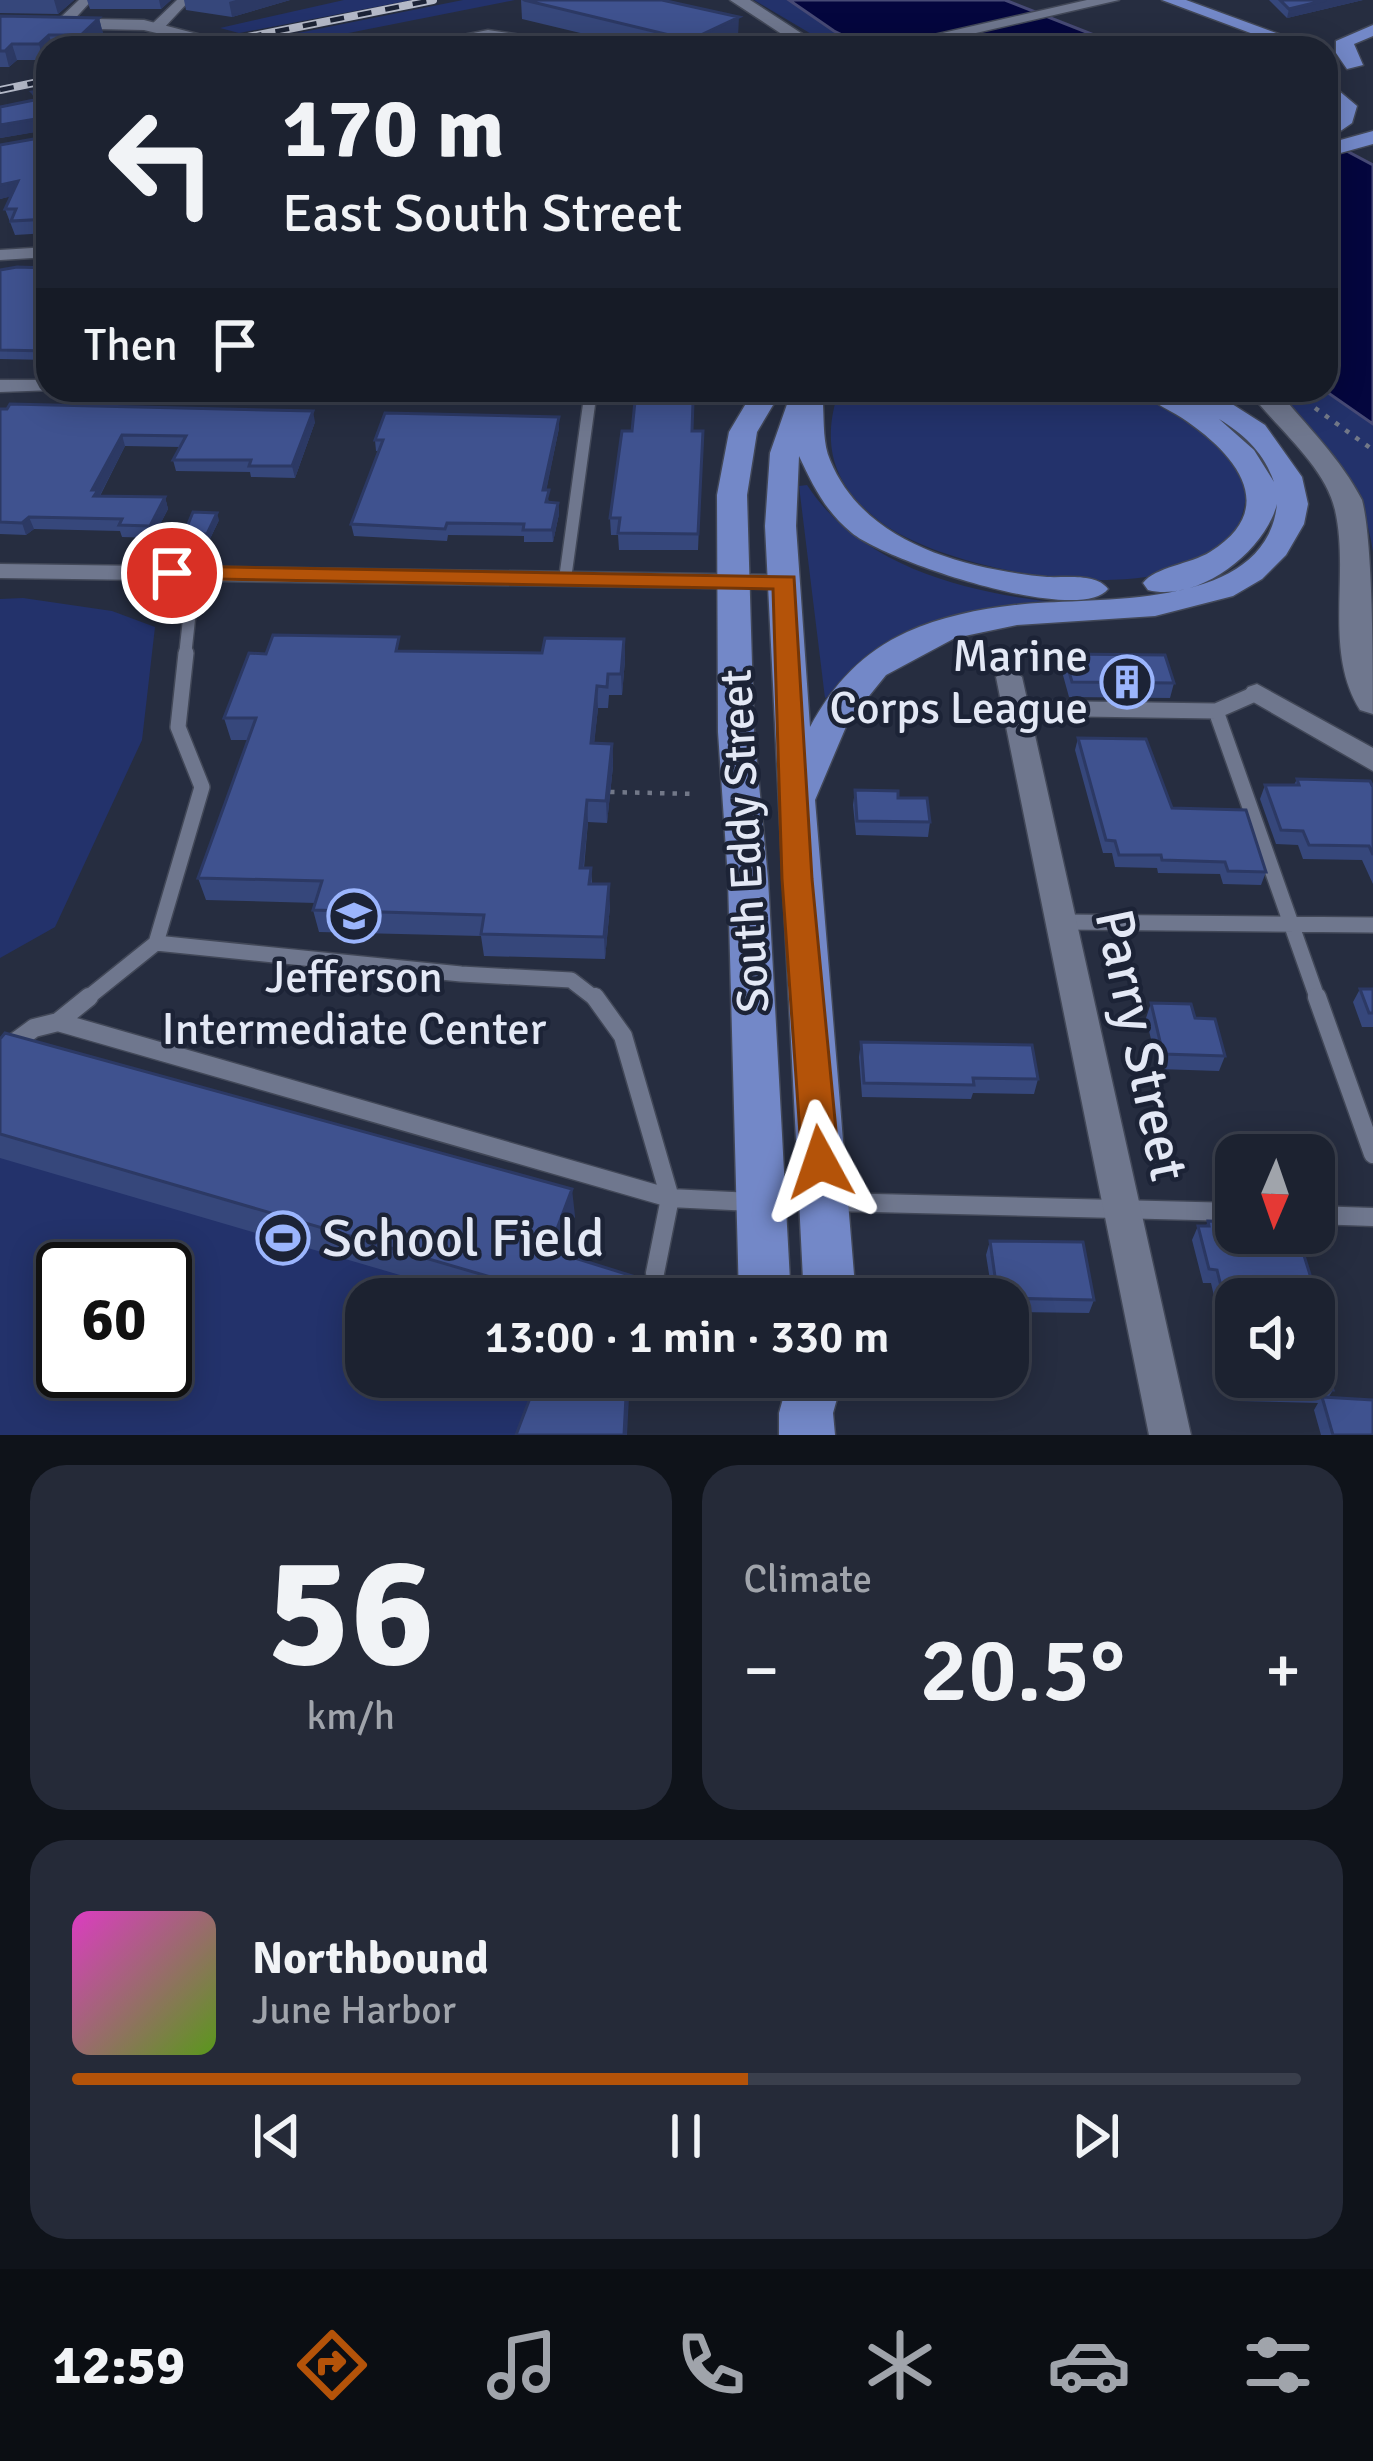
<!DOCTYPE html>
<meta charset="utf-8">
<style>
body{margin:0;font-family:Signika,sans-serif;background:#252a38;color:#f1f3f6;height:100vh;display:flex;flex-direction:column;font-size:45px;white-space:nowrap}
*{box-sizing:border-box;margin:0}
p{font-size:39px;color:#a0a4ab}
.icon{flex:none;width:66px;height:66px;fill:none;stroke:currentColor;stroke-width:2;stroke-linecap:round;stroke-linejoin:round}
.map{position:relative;height:1435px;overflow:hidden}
.sheet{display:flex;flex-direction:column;gap:30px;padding:30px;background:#0f131a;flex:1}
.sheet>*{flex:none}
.top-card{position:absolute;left:36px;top:36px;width:1302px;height:366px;border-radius:36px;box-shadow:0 6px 30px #0003,0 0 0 3px #3a3f4c;background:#1c2230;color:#f1f3f6;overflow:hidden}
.needle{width:78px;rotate:182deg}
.controls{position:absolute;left:1215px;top:1134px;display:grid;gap:24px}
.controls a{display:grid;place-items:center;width:120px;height:120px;border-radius:24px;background:#1c2230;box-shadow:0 6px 30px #0003,0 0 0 3px #3a3f4c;font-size:60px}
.speed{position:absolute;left:36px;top:1242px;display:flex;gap:24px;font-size:60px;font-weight:700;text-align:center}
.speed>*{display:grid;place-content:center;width:156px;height:156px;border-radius:50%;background:#1c2230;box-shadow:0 6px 30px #0003,0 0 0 3px #3a3f4c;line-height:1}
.speed .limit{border:6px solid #111;border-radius:18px;background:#fff;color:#111}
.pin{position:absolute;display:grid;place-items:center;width:102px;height:102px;color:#fff;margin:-51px;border:6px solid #fff;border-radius:50%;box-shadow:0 3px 12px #0007}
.me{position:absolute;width:132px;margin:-66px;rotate:355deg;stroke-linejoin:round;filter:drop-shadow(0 0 9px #0008)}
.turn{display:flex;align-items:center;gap:42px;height:252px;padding:0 48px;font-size:54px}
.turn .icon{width:156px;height:156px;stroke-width:2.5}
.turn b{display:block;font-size:84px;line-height:102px}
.then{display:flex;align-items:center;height:114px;padding:0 48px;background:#0003;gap:24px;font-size:45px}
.big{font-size:90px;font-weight:600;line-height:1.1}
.sheet .widget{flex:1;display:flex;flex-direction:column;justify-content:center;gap:18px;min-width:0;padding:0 42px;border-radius:36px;background:#252a38}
.sheet .dial{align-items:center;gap:0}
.dial b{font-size:156px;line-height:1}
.song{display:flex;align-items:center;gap:36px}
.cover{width:144px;height:144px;border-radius:18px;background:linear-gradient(135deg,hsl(310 70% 55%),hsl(90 70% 35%))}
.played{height:12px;border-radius:6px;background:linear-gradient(90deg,#b45309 55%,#3a3f4c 55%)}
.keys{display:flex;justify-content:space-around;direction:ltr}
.heat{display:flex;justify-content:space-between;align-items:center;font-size:66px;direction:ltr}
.sheet .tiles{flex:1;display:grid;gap:30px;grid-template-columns:1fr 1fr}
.widget:last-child{grid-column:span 2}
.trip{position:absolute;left:345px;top:1278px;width:684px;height:120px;border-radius:36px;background:#1c2230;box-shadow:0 6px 30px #0003,0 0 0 3px #3a3f4c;font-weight:600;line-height:120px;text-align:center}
.menu{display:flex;height:192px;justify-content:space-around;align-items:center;background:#0b0e13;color:#a0a4ab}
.menu .icon{width:84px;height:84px}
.menu .active{color:#b45309}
.menu b{font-size:54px;color:#f1f3f6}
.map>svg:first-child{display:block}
.green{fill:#23326b;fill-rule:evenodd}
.water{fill:#04063e;stroke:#474a75;stroke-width:3}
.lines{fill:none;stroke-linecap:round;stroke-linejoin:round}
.lane-far2-casing{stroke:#424858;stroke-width:15}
.lane-far1-casing{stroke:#424858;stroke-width:18}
.lane-casing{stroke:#424858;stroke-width:21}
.street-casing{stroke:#424858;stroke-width:3}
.secondary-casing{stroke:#424858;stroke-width:3}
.primary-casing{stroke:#424858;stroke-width:3}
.path-far1{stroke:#727888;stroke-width:3;stroke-dasharray:3 4.5;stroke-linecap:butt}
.path{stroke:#727888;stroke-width:4.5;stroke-dasharray:4.5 8;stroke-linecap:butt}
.lane-far2{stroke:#6f778e;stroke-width:12}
.lane-far1{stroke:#6f778e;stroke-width:15}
.lane{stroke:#6f778e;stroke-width:18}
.street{fill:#6f778e;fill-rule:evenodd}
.secondary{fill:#6f778e;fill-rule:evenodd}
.primary{fill:#7388c8;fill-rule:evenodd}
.rail-casing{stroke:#b4b9c8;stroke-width:8}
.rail{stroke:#1c2336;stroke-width:4.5;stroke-dasharray:14;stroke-linecap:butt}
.wall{fill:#36477b}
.shaded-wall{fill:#2c3964}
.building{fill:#3f528f;stroke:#2c3964;stroke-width:3}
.route{fill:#b45309;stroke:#753606;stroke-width:3}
.labels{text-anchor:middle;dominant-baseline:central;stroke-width:9;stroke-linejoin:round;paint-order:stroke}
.poi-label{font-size:45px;fill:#e3e8f5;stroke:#1c2336;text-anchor:end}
.street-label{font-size:45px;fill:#e3e8f5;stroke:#1c2336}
.near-street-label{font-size:54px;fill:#e3e8f5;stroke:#1c2336}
.near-poi-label{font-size:54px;fill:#e3e8f5;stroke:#1c2336;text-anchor:start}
</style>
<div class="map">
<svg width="1373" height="1435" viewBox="0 0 1373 1435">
<rect width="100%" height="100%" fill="#262d40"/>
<!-- green -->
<path class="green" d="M344,0H412L239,33L220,28Z
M463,0H515L283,46L263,40Z
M754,0H789L864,46L835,48Z
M839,390C914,390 990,390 1066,390C1087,390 1118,384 1138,391C1170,402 1205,428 1226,453C1244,475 1251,490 1241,518C1200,622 952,575 882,523C834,487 820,447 839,390Z
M1277,390H1324L1373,424V552C1362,477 1323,445 1277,390Z
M807,485C861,568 971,594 1063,603L1002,609L825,698L799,486Z
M23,598L112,611L155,627L142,740L55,927L0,958V599Z
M0,1087L543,1299H366V1377H541L519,1435H0ZM63,1269H165V1371H63Z"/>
<!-- water -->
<path class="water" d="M789,0H1005L1127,48H869L834,31Z
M1326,140L1373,165V424L1324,390Z"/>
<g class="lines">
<!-- lane-far2 casing -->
<g class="lane-far2-casing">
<path id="lane-far2" d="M565,579L591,390
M185,656L191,601"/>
</g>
<!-- lane-far1 casing -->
<g class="lane-far1-casing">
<path id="lane-far1" d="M1257,693L1216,711L1318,1000
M1016,708L1216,711
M1064,922L1373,925
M156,943L202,787L178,727L186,653
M85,1000L156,943L461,974L571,980L597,1000"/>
</g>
<!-- lane casing -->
<g class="lane-casing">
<path id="lane" d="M89,997L58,1022L670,1198
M595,997L623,1036L670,1198
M1317,997L1373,1154
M0,1053L34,1028L58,1022
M670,1198L752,1202
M833,1202L1236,1212
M1314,1215L1373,1217
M655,1273L670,1198"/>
</g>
<!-- street casing -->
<g class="street-casing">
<path id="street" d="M79,0H92L69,25H59V19Z
M177,0H190L162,30H152V24Z
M48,247V257L0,260V250Z
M0,380H48V390H55L0,392Z
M313,390H717L720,394L710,400L323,396Z
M0,564L785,575L797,582L785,589L0,578Z
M1009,669L1022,677L1191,1435H1149L996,677Z
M1257,684L1373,748V771L1248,699L1244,693L1248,687Z"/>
</g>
<!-- secondary casing -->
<g class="secondary-casing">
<path id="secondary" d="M730,0H750L824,48H803Z
M1087,0H1119L911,48H877Z
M0,17L144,20L251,48H219L144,30L0,27Z
M488,30L574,43L583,48L488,40L441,48H399Z
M1248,390H1277C1306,425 1341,459 1362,500C1373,542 1373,664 1373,714L1360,710C1323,651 1350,575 1335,510C1325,465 1274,426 1248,390Z"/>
</g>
<!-- primary casing -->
<g class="primary-casing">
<path id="primary" d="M1162,0H1186L1317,48H1291Z
M1373,25V36L1354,44L1363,65L1347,69L1336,53V41Z
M1326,80L1357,106L1352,123L1326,141V125L1335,117L1337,107L1326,97Z
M1373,131V144L1326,157V144Z
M754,390H782L757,432L747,495L754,732L768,879L791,1299H739L728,879L718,732L717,495L729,432Z
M792,390H820L816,398L823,405C824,423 823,444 830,460C864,544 966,569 1047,577C1067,578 1096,573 1108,589C1079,626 886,561 852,533C826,512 813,486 799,456L796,526L810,727C833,684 863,652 907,632C940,617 979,609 1015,605C1091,596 1266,614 1277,504C1265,551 1199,603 1148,590L1143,583C1155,567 1191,564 1210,552C1279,509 1238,457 1188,422C1173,411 1153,404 1141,390H1210L1265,425L1302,477L1308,504L1304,524L1286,555L1262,579L1233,596L1155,616L1017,625L955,638L886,675L848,722L815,800L856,1299H804L765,526L770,453ZM1219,419C1245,435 1264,453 1274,482L1254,450Z
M789,1377H843L833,1413L835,1435H779V1413Z"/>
</g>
<!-- path-far1 -->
<path class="path-far1" d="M833,35L861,48"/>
<!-- path -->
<path class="path" d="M1315,408L1373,450
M610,792L697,794"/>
<!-- lane-far2 -->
<use href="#lane-far2" class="lane-far2"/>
<!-- lane-far1 -->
<use href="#lane-far1" class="lane-far1"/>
<!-- lane -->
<use href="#lane" class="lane"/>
<!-- street -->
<use href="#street" class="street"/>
<!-- secondary -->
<use href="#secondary" class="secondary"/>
<!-- primary -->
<use href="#primary" class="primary"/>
<!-- rail casing -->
<g class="rail-casing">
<path id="rail" d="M193,48L433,0
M0,90L48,80"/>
</g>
<!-- rail -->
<use href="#rail" class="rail"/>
</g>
<!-- wall -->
<path class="wall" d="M0,0H74L58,14L0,13Z
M87,0H171L161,9H90Z
M184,0H290L232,17L186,10Z
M521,0L738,37L715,48H643L522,19Z
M1269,0H1363L1287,18Z
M0,16L99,18L103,34L88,48H48V56L43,60H17L9,67H0Z
M48,89V233L15,235L5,209L11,196L0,199V145L45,137L46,130L0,138V107L34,100L32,92Z
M48,268V360L0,359V270Z
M0,409L315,422L295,478L251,477L250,472L176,471L173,460L180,447L125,446L100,496L165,497L168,509L153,538L122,537L120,531L34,529L26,535L0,534Z
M559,428L546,490L549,503H558L559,514L553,542H524V536L448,535L447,541L354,536L351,524L379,451H376L375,440Z
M693,431H703L698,550H619L618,535H611L610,518Z
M219,520L209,541H186L184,534Z
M624,639L625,660L622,695H609L608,708H598L594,743L612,744L613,766L607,823L588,822L584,868H591L592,884L610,906L605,959L484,956L481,936L319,932L313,910L316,903L206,900L198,878L248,740H231L224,718L402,651L542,653Z
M1064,654L1174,683L1170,698L1069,697L1061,668Z
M1078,738L1172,808L1266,872L1261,885L1223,884L1220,874L1158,873L1157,868L1115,867L1112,853H1103L1075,750Z
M1297,779L1373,787V884L1362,860L1303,859L1298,845L1276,844L1260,799L1265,785H1294Z
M855,790L898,798L930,822L928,837L856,835L853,805Z
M1360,989H1373V1027H1362L1353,1002Z
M1151,1003L1195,1018L1225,1056L1219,1071L1158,1069L1146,1018Z
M0,1039L575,1216L561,1254L655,1299H482L0,1158Z
M861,1042L1038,1079L1034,1094L973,1093L971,1099L862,1097L859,1057Z
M1208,1221L1236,1222V1233H1297L1321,1310L1314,1321V1299H1236V1377H1314V1324L1333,1390L1328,1398L1373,1400V1435H1321L1314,1410L1318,1403L1238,1401L1211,1283H1203L1192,1240L1198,1226H1206Z
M990,1241L1094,1300L1089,1313L1008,1312V1299H993L986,1255Z"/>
<!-- shaded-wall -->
<path class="shaded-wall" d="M54,0H74L58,14Z
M159,0H171L161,9Z
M236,0H290L232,17L229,2Z
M1326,0H1363L1287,18L1289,9Z
M739,17L738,37L715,48H690V40Z
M99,18L103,34L88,48H84L81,35Z
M49,35L53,48H48V56L43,60L39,44Z
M12,44L17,60L9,67L5,51Z
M47,117L48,130L0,138V125Z
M18,181L22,194L0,199V185Z
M313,411L315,422L295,478L292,466Z
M559,417V428L544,502L543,490Z
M122,435L125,446L100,495L102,502L98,508L92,490Z
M165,497L168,509L153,538L150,526Z
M558,503L559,514L553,542L552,530Z
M217,513L219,520L209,541L207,534Z
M29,517L34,529L26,535L22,523Z
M624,639L625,660L622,695L621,674Z
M597,686L598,708L592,765L591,743Z
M612,744L613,766L607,823L606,801Z
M587,800L588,822L581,890L580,868Z
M609,884L610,906L605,959L604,937Z
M572,1189L575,1216L552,1277L549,1250Z
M627,1377H630L627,1435H624Z"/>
<!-- building -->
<path class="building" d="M524,0H662L739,17L690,40Z
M1280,0H1326L1289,9Z
M0,16L99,18L81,35H49L39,44H12L5,51H0Z
M181,37L220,48H177Z
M291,42L289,48H254Z
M48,89V219L11,221L16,209H5L18,181L0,185V145L45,137L47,117L0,125V107L39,99L32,92Z
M17,267L48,268V351L0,350V270Z
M635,401L693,402L692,431H703L698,534L618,533L620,518H610L622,431H632Z
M10,404L313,411L292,466H249L251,460H173L186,436L122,435L92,490H98L94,496L165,497L150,526L119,525L122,519L29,517L22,523L0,522V409H7Z
M385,413L559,417L543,490H549L546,502L558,503L552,530H523L524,524L447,523L445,529L351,524L383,440H375Z
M193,512L217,513L207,534H184Z
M273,635L399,637L396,651L542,653L545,638L624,639L621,674H608L607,687L597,686L591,743L612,744L606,801L587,800L580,868H591L589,884H609L604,937L481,934L484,915L313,910L322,881L198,878L256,718H224L249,653L266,654Z
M1064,654L1165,655L1174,683L1072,682Z
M1078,738L1146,739L1172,808L1246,810L1266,872L1228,871L1225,862L1162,860L1161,855H1119L1115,841L1106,840Z
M1297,779L1370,781L1373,787V855L1369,846L1309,845L1303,831L1281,830L1265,785H1299Z
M855,790L898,791V798H927L930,822L857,821Z
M1360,989H1373V1013H1369Z
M1151,1003L1191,1004L1195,1018L1215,1019L1225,1056L1163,1054Z
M5,1033L572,1189L549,1250L655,1283V1299H566L0,1134V1039Z
M861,1042L1032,1045L1038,1079L973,1078L974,1085L864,1083Z
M1208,1221L1236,1222V1233H1297L1321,1310H1314V1299H1236V1347L1217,1270L1209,1269L1198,1226H1209Z
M990,1241L1083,1242L1094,1300L998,1298Z
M1314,1324L1333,1390L1246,1388L1243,1377H1314Z
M538,1377H627L624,1435H516Z
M1322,1397L1373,1400V1435H1333Z"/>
<!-- route -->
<path class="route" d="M172,566L794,577L812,879L839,1162L833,1173L820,1178L808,1173L802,1162L782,879L773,589L164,578V568Z"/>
<!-- icons -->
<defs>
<g id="building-ring" transform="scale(2.7)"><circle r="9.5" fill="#1c2336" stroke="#9bb5fd" stroke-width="1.5"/><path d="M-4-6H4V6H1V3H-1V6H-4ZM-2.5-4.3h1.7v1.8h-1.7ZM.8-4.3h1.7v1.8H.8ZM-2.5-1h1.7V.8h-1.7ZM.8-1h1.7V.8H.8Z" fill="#9bb5fd"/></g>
<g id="school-ring" transform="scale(2.7)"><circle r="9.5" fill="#1c2336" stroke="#9bb5fd" stroke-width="1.5"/><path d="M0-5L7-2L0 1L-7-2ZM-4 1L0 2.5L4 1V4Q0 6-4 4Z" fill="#9bb5fd"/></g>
<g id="stadium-ring" transform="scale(2.7)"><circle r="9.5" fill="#1c2336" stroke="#9bb5fd" stroke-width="1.5"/><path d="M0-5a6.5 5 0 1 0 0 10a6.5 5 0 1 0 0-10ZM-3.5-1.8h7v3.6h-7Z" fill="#9bb5fd"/></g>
</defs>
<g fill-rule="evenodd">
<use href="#building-ring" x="1127" y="682"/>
<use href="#school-ring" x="354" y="916"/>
<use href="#stadium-ring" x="283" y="1238"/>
</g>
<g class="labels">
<!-- poi labels -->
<g class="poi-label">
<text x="1088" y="656">Marine<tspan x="1088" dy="52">Corps League</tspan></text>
<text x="354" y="977" text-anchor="middle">Jefferson<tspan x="354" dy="52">Intermediate Center</tspan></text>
</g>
<!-- street labels -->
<g class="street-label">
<text transform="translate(745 841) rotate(-93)">South Eddy Street</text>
</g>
<!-- near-street labels -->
<g class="near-street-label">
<text transform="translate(1141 1045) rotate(78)">Parry Street</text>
</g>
<!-- near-poi labels -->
<g class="near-poi-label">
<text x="322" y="1238">School Field</text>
</g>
</g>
</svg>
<div class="controls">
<a><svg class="needle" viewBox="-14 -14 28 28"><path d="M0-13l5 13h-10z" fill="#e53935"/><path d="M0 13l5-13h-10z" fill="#a0a4ab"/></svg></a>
<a><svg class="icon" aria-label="sound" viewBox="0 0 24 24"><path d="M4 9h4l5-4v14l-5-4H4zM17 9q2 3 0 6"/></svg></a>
</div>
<div class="speed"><div class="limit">60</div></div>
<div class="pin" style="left:172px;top:573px;background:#d93025"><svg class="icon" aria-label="arrive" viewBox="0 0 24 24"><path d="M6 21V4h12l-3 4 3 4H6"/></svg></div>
<svg class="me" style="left:820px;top:1162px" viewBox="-20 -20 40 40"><path d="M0-17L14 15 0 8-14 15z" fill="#b45309" stroke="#fff" stroke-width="4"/></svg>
<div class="trip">13:00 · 1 min · 330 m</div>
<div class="top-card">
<div class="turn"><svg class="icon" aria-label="left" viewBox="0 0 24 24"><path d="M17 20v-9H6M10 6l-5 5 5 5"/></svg><div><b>170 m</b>East South Street</div></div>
<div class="then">Then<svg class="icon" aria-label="arrive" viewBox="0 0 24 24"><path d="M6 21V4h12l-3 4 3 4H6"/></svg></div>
</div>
</div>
<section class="sheet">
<div class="tiles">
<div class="widget dial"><b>56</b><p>km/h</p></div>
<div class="widget"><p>Climate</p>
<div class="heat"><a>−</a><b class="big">20.5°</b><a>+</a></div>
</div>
<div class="widget">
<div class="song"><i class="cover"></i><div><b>Northbound</b><p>June Harbor</p></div></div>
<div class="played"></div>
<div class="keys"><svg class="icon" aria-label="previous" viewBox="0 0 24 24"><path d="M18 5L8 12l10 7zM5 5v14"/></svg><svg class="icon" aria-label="pause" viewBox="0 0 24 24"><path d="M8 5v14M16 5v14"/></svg><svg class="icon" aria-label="next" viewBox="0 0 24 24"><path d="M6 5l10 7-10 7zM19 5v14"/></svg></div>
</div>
</div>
</section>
<nav class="menu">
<b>12:59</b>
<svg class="icon active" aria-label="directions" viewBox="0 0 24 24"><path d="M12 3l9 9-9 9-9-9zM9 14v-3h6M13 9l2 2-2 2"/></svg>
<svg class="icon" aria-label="music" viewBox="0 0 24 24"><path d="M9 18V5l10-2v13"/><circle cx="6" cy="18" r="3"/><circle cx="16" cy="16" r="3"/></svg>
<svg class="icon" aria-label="phone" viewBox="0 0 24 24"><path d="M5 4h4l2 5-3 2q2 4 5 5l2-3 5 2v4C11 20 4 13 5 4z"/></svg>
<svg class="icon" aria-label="climate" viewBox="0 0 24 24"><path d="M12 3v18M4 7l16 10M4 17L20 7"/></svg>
<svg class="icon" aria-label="car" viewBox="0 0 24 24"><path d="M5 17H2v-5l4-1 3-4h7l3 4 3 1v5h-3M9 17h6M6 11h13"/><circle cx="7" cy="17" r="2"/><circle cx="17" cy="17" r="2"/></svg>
<svg class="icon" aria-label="filters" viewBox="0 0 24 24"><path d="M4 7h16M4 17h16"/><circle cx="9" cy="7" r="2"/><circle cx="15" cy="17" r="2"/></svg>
</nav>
